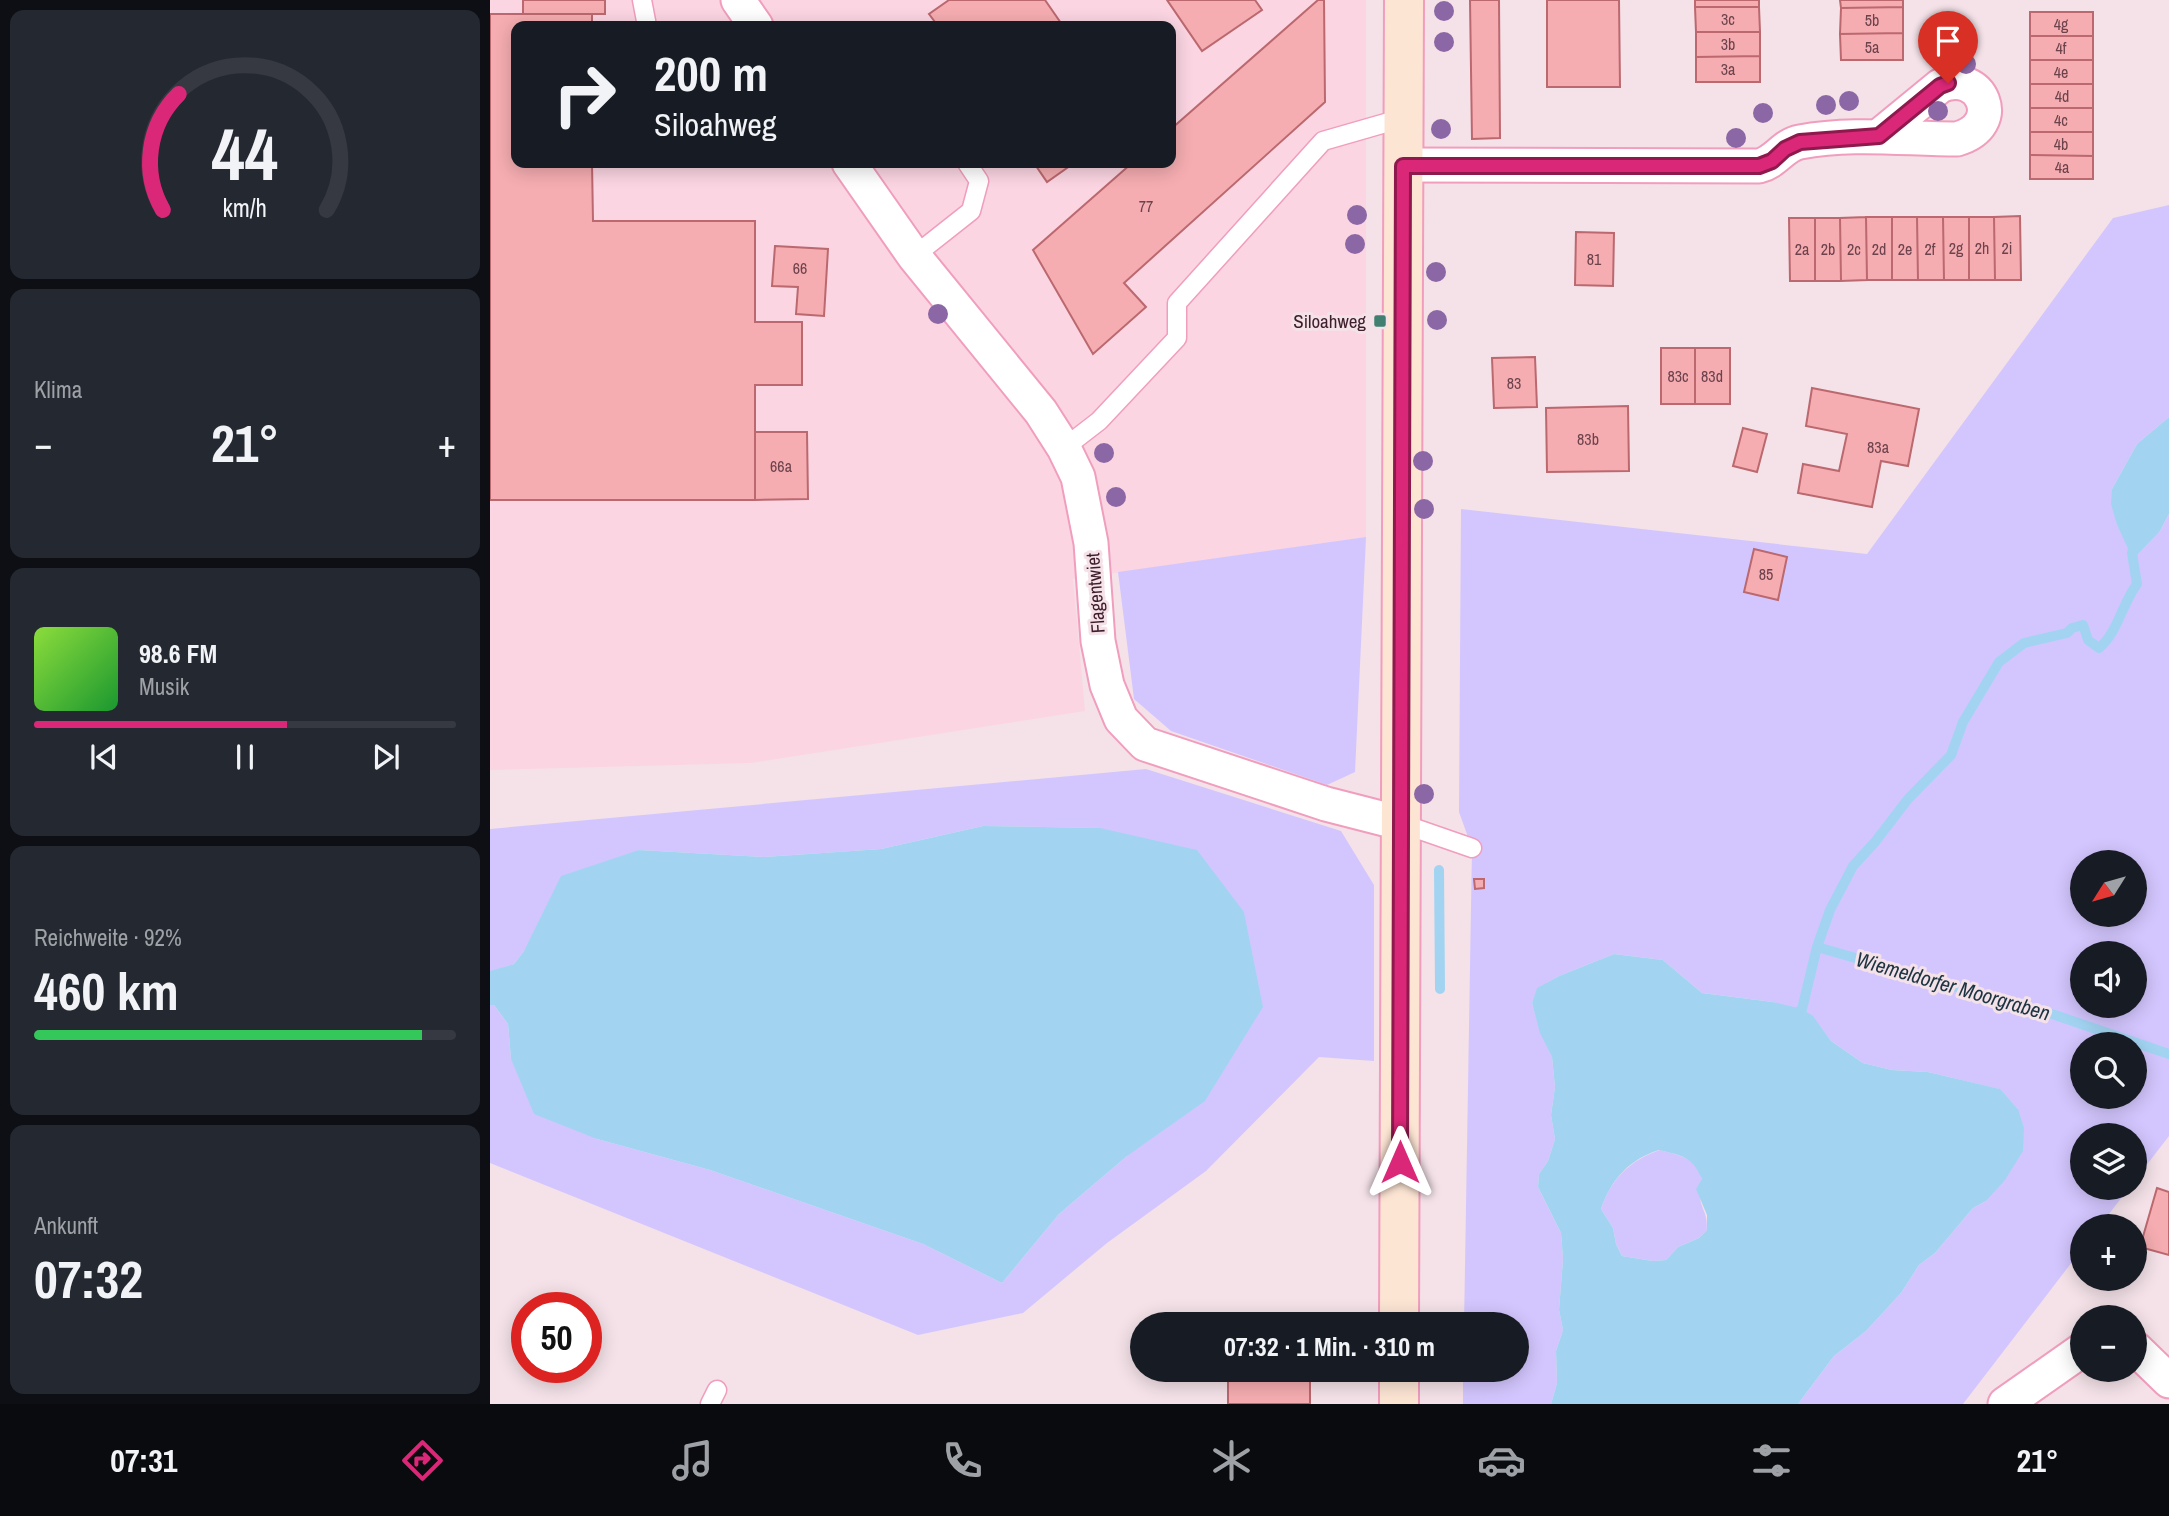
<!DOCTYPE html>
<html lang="de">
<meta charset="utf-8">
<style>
body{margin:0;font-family:"Archivo Narrow",sans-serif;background:#242831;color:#f1f3f6;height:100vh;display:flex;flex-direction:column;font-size:26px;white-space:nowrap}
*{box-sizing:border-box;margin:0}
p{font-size:23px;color:#9ea1a6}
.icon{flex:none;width:38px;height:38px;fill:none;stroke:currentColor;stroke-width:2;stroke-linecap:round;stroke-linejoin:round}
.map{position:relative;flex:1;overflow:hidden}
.details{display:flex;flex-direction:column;gap:10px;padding:10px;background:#0d0f14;width:490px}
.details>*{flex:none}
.hud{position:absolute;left:21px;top:21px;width:665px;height:147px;border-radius:14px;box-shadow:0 4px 18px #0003;background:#171b24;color:#f1f3f6;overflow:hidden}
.needle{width:46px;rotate:233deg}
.fabs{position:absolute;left:1580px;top:850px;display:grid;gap:14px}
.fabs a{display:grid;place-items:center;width:77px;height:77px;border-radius:50%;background:#171b24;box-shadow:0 4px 18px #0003;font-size:35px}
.speed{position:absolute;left:21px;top:1292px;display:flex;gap:14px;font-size:35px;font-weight:700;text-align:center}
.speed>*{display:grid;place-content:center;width:91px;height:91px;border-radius:50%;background:#171b24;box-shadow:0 4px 18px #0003;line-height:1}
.speed .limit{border:10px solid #d22;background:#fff;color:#111}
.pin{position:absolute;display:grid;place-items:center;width:60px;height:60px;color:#fff;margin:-72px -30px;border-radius:50% 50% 50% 0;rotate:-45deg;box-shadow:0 0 7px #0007}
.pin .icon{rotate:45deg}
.me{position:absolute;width:77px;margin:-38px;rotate:0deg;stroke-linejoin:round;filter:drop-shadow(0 0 5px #0008)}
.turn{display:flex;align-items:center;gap:24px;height:147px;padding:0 28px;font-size:32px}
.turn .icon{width:91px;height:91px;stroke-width:2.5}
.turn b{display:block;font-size:49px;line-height:60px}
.big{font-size:52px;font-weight:700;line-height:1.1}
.details .widget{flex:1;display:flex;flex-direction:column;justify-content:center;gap:10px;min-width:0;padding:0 24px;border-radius:14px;background:#242831}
.details .dial{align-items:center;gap:0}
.dial svg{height:182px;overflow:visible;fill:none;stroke:#363941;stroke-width:7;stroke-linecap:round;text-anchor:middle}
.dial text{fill:#f1f3f6;stroke:none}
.song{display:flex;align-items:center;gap:21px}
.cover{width:84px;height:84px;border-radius:10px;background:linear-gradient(135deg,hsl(90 70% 55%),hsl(130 70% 35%))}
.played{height:7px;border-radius:4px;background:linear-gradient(90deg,#db2777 60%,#363941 60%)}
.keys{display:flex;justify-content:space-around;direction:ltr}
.heat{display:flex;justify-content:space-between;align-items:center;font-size:38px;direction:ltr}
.charge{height:10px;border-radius:5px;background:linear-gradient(90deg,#34c759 92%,#363941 0)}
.trip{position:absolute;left:640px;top:1312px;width:399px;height:70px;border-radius:35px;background:#171b24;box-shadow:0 4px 18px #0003;font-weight:700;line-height:70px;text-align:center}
.tab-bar{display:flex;height:112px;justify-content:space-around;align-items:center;background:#090b0e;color:#9ea1a6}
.tab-bar .icon{width:49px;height:49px}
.tab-bar .on{color:#db2777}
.tab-bar b{font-size:32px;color:#f1f3f6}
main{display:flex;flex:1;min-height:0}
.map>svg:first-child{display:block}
.built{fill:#fbd5e2;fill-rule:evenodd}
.green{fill:#d3c6fe;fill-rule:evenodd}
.water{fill:#a2d4f2;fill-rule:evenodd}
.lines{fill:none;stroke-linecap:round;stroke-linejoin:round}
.stream{stroke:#a2d4f2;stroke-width:10}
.building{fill:#f5adb1;stroke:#bb686f;stroke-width:2}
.service-casing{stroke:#f19dbd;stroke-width:21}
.minor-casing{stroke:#f19dbd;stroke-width:37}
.secondary-casing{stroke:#f19dbd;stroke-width:42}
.service{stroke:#fff;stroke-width:18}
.minor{stroke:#fff;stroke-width:33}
.secondary{stroke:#fde5d4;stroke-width:38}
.tree{fill:#8c67a5}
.route-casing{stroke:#8e194d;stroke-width:18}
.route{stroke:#db2777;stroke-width:12}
.poi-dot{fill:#3f8070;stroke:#f4e2e8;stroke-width:2.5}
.labels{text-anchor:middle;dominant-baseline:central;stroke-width:6;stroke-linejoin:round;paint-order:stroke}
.number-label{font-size:16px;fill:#6c424c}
.poi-label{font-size:19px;fill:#3e1e2b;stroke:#f4e2e8;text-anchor:end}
.street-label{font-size:19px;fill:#3e1e2b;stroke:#f4e2e8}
.water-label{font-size:21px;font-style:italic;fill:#1c3442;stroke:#f4e2e8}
</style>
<main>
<section class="details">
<div class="widget dial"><svg viewBox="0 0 100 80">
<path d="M14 69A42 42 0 1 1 86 69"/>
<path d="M14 69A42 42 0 0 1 21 18" stroke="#db2777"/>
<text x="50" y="56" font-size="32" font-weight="700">44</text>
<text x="50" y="72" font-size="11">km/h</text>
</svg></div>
<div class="widget"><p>Klima</p>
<div class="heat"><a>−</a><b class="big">21°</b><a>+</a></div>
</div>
<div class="widget">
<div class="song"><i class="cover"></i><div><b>98.6 FM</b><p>Musik</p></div></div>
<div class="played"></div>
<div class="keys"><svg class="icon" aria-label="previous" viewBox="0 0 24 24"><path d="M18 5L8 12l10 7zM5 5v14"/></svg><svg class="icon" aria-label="pause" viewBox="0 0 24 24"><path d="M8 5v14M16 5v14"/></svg><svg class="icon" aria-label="next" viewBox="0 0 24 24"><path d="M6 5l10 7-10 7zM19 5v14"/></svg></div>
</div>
<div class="widget"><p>Reichweite · 92%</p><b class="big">460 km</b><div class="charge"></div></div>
<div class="widget"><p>Ankunft</p><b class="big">07:32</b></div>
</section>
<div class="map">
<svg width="1679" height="1404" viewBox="0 0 1679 1404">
<rect width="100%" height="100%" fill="#f4e2e8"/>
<!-- built -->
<path class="built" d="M0,0H876V537L583,579L595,711L261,763L0,770ZM26,26H681V163H26Z"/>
<!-- green -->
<path class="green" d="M1679,205V417L1647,444L1622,489L1627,525L1642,553L1670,531L1679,514V1136L1645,1180V1136H1592V1188H1639L1609,1227H1592V1249L1473,1404H1308L1344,1356L1376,1331L1411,1293L1429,1265L1445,1253L1483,1208L1496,1201L1528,1109L1509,1089L1438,1072L1402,1070L1373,1063L1341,1041L1323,1017L1283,1002L1212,993L1173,960L1124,954L1069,976L1048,988L1042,1003L1051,1033L1062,1057L1065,1087L1061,1115L1065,1139L1058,1161L1049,1174L1048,1187L1071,1233L1073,1259L1069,1310L1073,1330L1066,1351L1067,1383L1061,1404H973V1370H1027V1325H974L982,848L969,812L971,509L1377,554L1623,218ZM1592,863H1645V915H1592ZM1592,954H1645V1006H1592ZM1592,1045H1645V1097H1592Z
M876,537L865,772L837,785L681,731L644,699L628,572Z
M656,769L851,831L884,885V1061L829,1057L716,1171L617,1243L533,1313L428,1335L0,1163V1005H4L18,1024L21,1059L107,1139L220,1170L433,1244L512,1283L569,1214L637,1156L610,828L493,826L391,849L274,857L149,850L34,951L24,964L3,971H0V829Z
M1170,1150C1187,1155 1210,1158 1212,1180C1213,1188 1209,1196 1211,1203C1215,1215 1217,1215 1217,1230L1209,1238L1188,1247L1176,1260L1163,1261L1132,1256L1126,1244L1123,1228L1111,1209C1121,1179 1140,1160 1170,1150Z"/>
<!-- water -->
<path class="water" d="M1679,417V514L1670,531L1643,559L1627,525L1621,504L1622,489L1647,444Z
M493,826L610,828L707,850L754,912L773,1007L715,1101L637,1156L569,1214L512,1283L433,1244L220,1170L107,1139L44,1114L21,1059L18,1024L4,1005H0V971L24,964L34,951L71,876L149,850L274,857L391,849Z
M1124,954L1173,960L1212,993L1283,1002L1312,1009L1323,1016L1341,1041L1373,1063L1402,1070L1438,1072L1510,1089L1528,1109L1534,1128L1533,1151L1515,1180L1496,1201L1483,1208L1445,1253L1429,1265L1411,1293L1376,1331L1344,1356L1308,1404H1061L1067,1383L1066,1351L1073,1330L1069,1310L1073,1259L1071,1233L1048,1187L1049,1174L1058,1161L1065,1139L1061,1115L1065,1087L1062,1057L1050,1033L1042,1003L1047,988L1069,976ZM1169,1150C1192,1156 1202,1156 1212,1179L1206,1189L1217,1215V1230L1209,1238L1188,1247L1176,1260L1163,1261L1132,1256L1126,1244L1123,1228L1111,1209C1121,1179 1140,1159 1169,1150Z"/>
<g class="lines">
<!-- stream -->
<path class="stream" d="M949,870L950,989
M1327,947L1565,1015L1679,1054
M1301,1017L1312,1009L1327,947L1340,910L1363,866L1385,842L1418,799L1461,755L1473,722L1509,662L1534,643L1577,633L1582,628L1593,625L1598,640L1609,648C1628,632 1632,604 1647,584L1642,553L1645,541"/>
</g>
<!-- building -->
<path class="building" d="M33,0H115V14H33Z
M459,0H555L573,26H448L439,14Z
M677,0H765L772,10L712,51Z
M828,0H834L835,102L634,283L656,307L603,354L543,250L642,163H681V129Z
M980,0H1009L1010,138L982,139Z
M1057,0H1129L1130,87H1057Z
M1205,0H1269V7H1205Z
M1350,0H1413V7L1351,8Z
M1205,7H1269L1270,32H1206Z
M1413,7V33L1350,34L1351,8Z
M1540,12H1603V36H1540Z
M0,14H102V26H26V163H102L103,221H265V322H312V385H265V500H0Z
M1206,32H1270V56L1206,57Z
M1413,33V60H1351L1350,34Z
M1540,36H1603V60H1540Z
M1270,56V82H1206V57Z
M1540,60H1603V84H1540Z
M1540,84H1603V108H1540Z
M1540,108H1603V132H1540Z
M1540,132H1603V156L1540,155Z
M1540,155L1603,156V179H1540Z
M544,163H584L557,182Z
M1530,216L1531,280H1505L1504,217Z
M1376,217L1377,280L1351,281L1350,218Z
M1376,217H1402V280H1377Z
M1402,217H1427L1428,280H1402Z
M1427,217H1453L1454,280H1428Z
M1453,217H1479V280H1454Z
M1479,217H1504L1505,280H1479Z
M1299,218H1325V281H1300Z
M1325,218H1350L1351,281H1325Z
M1086,232L1124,233L1123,286L1085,285Z
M285,246L338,249L334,316L306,314L308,287L282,286Z
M1171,348H1205V404H1171Z
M1205,348H1240V404H1205Z
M1045,357L1047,407L1004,408L1002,358Z
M1322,388L1429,409L1418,466L1391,461L1382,507L1308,493L1313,464L1349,471L1357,434L1316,426Z
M1138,406L1139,471L1057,472L1056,408Z
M1253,428L1277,434L1267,472L1243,466Z
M265,432H317L318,499L265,500Z
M1264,549L1297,557L1288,600L1254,592Z
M984,879H994V888L985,889Z
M1667,1188L1679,1192V1255L1650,1247Z
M738,1376H820V1404H738Z"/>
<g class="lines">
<!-- service casing -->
<g class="service-casing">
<path id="service" d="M152,0L157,26
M424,256L481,211L489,181L477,163
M574,448L609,421L687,338V303L833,141L913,118
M910,823L982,848
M220,1404L227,1390"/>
</g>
<!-- minor casing -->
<g class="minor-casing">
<path id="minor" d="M248,0L266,26
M359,163L424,256L551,412L574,448L588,477L601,543L608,641L617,685L631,719L655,744L836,804L910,823
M913,165L1269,166C1286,162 1293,145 1310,142C1362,132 1415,139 1467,139C1517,125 1491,68 1450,86L1389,136
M1645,1348L1679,1381
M1515,1404L1592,1350"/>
</g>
<!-- secondary casing -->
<g class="secondary-casing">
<path id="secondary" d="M909,1325L914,0
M909,1404V1370"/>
</g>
<!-- service -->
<use href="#service" class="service"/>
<!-- minor -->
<use href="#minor" class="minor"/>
<!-- secondary -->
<use href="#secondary" class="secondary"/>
</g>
<!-- trees -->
<g class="tree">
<circle cx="954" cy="11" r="10"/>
<circle cx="954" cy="42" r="10"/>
<circle cx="1476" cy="64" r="10"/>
<circle cx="1359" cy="101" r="10"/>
<circle cx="1336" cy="105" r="10"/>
<circle cx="1448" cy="111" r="10"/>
<circle cx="1273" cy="113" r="10"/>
<circle cx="951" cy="129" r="10"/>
<circle cx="1246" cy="138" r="10"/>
<circle cx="867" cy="215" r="10"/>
<circle cx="865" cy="244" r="10"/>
<circle cx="946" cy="272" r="10"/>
<circle cx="448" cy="314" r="10"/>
<circle cx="947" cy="320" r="10"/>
<circle cx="614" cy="453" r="10"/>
<circle cx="933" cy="461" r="10"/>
<circle cx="626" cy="497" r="10"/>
<circle cx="934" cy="509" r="10"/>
<circle cx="934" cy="794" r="10"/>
</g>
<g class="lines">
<!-- route casing -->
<g class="route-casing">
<path id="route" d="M910,1162L913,166H1269L1282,161L1295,149L1310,142L1389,136L1450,86L1458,83"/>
</g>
<!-- route -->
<use href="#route" class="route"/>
</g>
<!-- markers -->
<rect class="poi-dot" x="883" y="314" width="14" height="14" rx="3.5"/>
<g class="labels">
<!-- number labels -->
<g class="number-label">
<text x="1238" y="19">3c</text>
<text x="1382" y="20">5b</text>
<text x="1571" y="24">4g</text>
<text x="1238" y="44">3b</text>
<text x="1382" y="47">5a</text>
<text x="1571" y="48">4f</text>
<text x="1238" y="69">3a</text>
<text x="1571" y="72">4e</text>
<text x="1572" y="96">4d</text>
<text x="1571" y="120">4c</text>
<text x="1571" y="144">4b</text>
<text x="1572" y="167">4a</text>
<text x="656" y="206">77</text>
<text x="1466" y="248">2g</text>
<text x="1492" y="248">2h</text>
<text x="1517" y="248">2i</text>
<text x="1312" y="249">2a</text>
<text x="1338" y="249">2b</text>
<text x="1364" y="249">2c</text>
<text x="1389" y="249">2d</text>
<text x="1415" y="249">2e</text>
<text x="1440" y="249">2f</text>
<text x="1104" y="259">81</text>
<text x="310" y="268">66</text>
<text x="1188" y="376">83c</text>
<text x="1222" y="376">83d</text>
<text x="1024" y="383">83</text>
<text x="1098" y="439">83b</text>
<text x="1388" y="447">83a</text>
<text x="291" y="466">66a</text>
<text x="1276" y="574">85</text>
</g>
<!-- poi labels -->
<g class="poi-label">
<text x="876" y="321">Siloahweg</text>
</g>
<!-- street labels -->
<g class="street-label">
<text transform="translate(605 593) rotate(-94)">Flagentwiet</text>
</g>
<!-- water labels -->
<g class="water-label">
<text transform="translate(1463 986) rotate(16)">Wiemeldorfer Moorgraben</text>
</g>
</g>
</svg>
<div class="fabs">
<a><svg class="needle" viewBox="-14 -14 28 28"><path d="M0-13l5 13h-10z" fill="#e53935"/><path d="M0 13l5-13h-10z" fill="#9ea1a6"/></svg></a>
<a><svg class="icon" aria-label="sound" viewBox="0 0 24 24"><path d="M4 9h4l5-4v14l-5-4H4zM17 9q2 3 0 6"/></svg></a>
<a><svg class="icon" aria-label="search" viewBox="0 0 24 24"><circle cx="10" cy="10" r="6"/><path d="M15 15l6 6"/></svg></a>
<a><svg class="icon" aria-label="layers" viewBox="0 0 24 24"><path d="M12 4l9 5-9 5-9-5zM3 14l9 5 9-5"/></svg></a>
<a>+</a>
<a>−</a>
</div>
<div class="speed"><div class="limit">50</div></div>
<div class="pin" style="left:1458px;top:83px;background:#d93025"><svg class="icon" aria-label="arrive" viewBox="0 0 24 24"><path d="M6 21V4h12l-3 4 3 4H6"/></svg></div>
<svg class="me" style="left:910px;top:1162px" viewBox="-20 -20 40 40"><path d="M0-17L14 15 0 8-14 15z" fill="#db2777" stroke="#fff" stroke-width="4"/></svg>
<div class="trip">07:32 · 1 Min. · 310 m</div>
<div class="hud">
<div class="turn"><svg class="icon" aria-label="right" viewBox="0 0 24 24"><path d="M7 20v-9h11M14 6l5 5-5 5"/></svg><div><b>200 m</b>Siloahweg</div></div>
</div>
</div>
</main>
<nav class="tab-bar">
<b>07:31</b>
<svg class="icon on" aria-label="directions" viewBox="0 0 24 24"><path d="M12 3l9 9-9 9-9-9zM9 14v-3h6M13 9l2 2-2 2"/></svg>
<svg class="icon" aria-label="music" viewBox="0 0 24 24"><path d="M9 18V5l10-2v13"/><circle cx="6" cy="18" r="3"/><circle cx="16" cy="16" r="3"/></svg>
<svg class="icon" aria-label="phone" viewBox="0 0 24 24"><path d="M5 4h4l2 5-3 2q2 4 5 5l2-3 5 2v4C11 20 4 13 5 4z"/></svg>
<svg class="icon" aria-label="climate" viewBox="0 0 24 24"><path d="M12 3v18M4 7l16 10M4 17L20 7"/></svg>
<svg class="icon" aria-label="car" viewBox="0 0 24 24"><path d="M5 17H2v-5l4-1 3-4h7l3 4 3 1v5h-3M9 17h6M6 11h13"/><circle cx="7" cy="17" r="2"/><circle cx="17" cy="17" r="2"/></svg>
<svg class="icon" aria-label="filters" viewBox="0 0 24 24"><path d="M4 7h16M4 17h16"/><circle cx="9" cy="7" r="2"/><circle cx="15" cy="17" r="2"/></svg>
<b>21°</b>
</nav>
